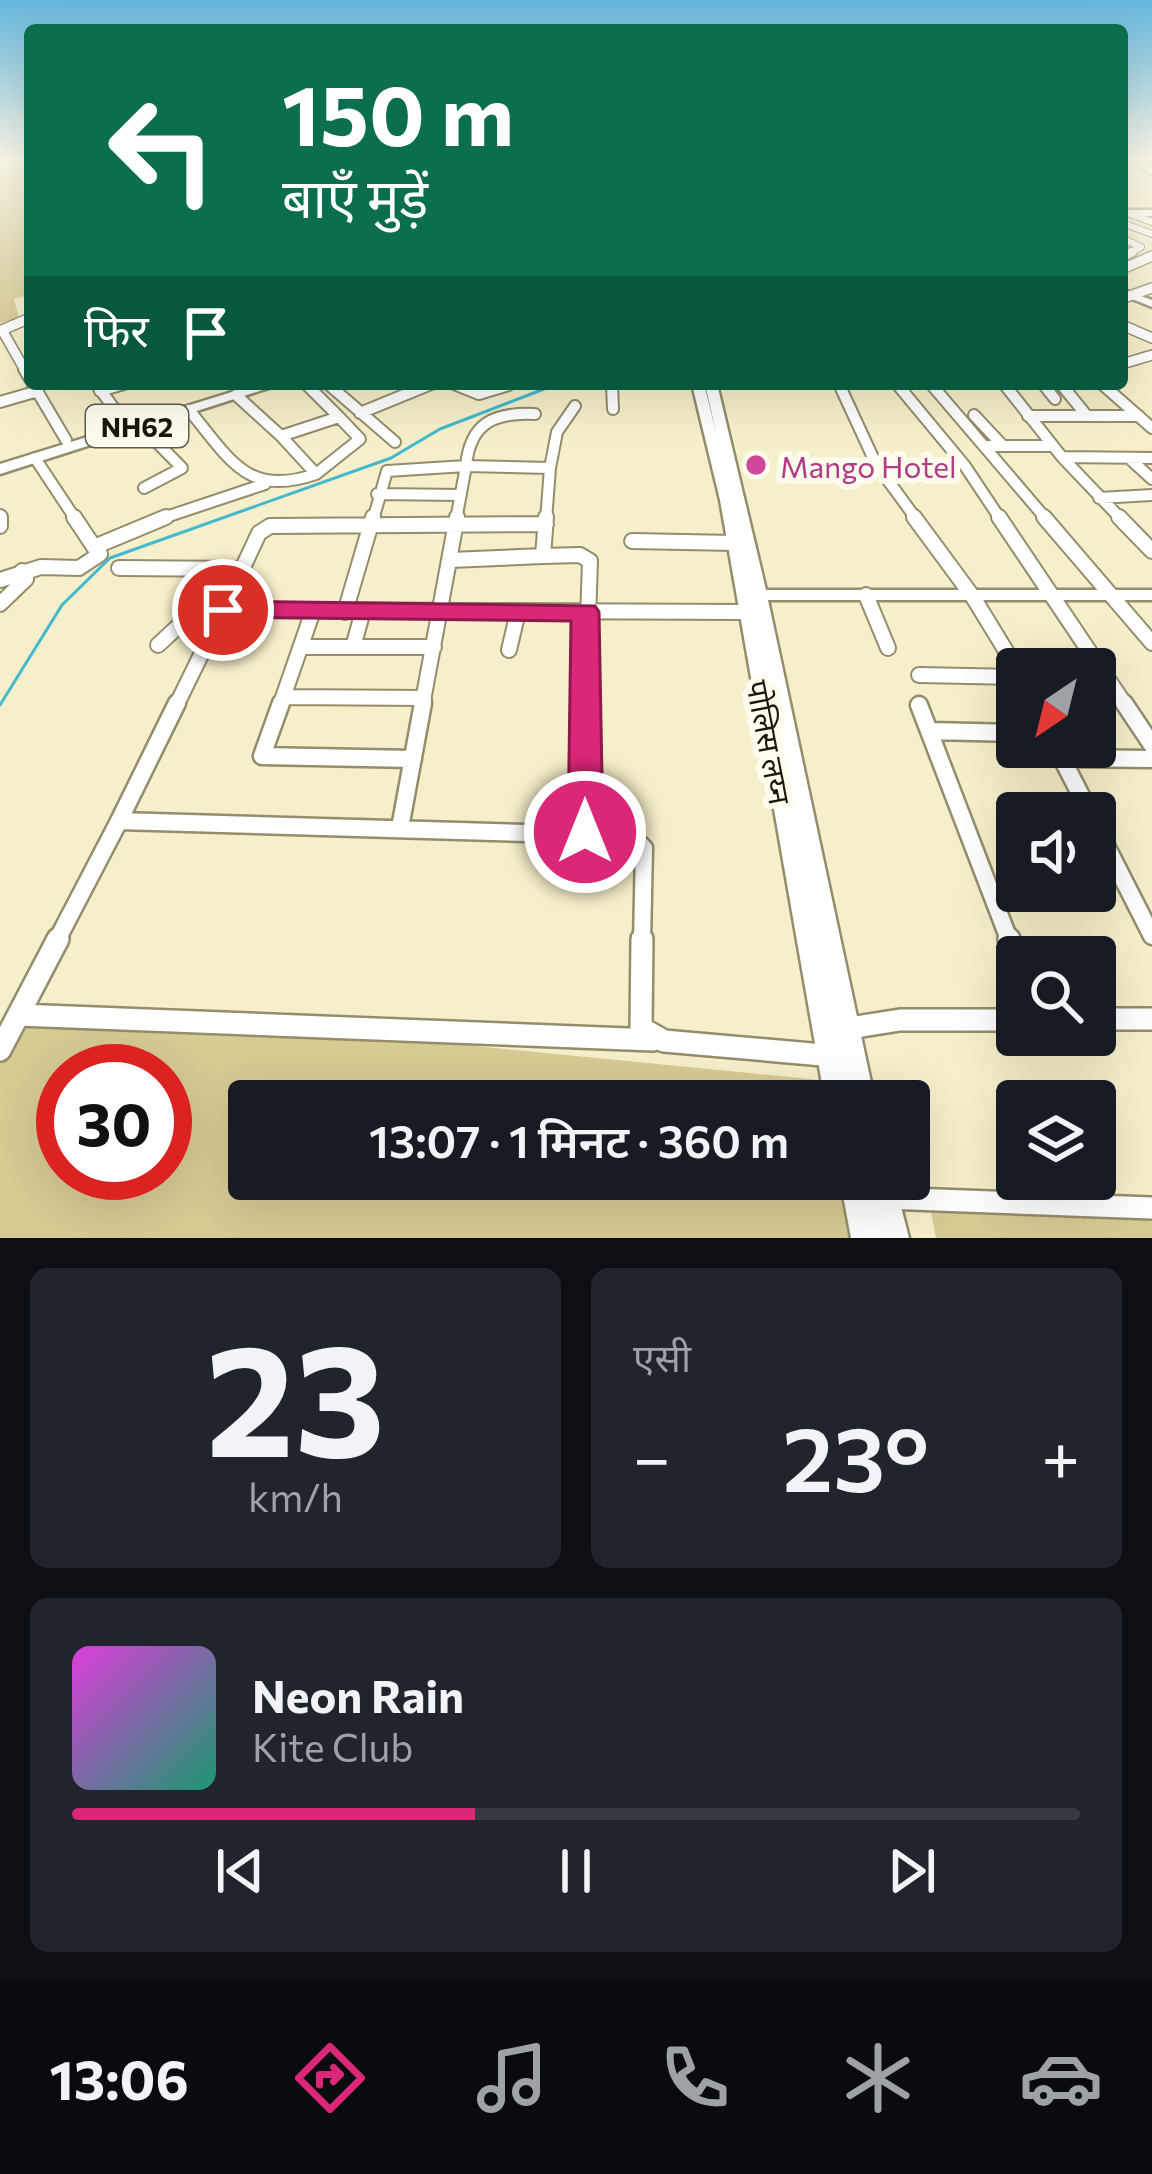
<!DOCTYPE html>
<html lang="hi">
<meta charset="utf-8">
<style>
body{margin:0;font-family:Commissioner,"Noto Sans Devanagari",sans-serif;background:#20242c;color:#f1f3f6;height:100vh;display:flex;flex-direction:column;font-size:45px;white-space:nowrap}
*{box-sizing:border-box;margin:0}
p{font-size:39px;color:#9ea1a6}
.icon{flex:none;width:66px;height:66px;fill:none;stroke:currentColor;stroke-width:2;stroke-linecap:round;stroke-linejoin:round}
.map{position:relative;height:1238px;overflow:hidden}
.drawer{display:flex;flex-direction:column;gap:30px;padding:30px;background:#0d0f14;flex:1}
.drawer>*{flex:none}
.top-card{position:absolute;left:24px;top:24px;width:1104px;height:366px;border-radius:12px;box-shadow:0 12px 48px #0002;background:#0b6e4f;color:#fff;overflow:hidden}
.needle{width:78px;rotate:215deg}
.tools{position:absolute;left:996px;top:648px;display:grid;gap:24px}
.tools a{display:grid;place-items:center;width:120px;height:120px;border-radius:12px;background:#171b24;box-shadow:0 12px 48px #0002;font-size:60px}
.speed{position:absolute;left:36px;top:1044px;display:flex;gap:24px;font-size:60px;font-weight:700;text-align:center}
.speed>*{display:grid;place-content:center;width:156px;height:156px;border-radius:50%;background:#171b24;box-shadow:0 12px 48px #0002;line-height:1}
.speed .limit{border:18px solid #d22;background:#fff;color:#111}
.pin{position:absolute;display:grid;place-items:center;width:102px;height:102px;color:#fff;margin:-51px;border:6px solid #fff;border-radius:50%;box-shadow:0 3px 12px #0007}
.me{position:absolute;width:132px;margin:-66px;rotate:0deg;stroke-linejoin:round;filter:drop-shadow(0 0 9px #0008)}
.turn{display:flex;align-items:center;gap:42px;height:252px;padding:0 60px;font-size:54px}
.turn .icon{width:156px;height:156px;stroke-width:2.5}
.turn b{display:block;font-size:84px;line-height:102px}
.then{display:flex;align-items:center;height:114px;padding:0 60px;background:#0003;gap:24px;font-size:45px}
.big{font-size:90px;font-weight:600;line-height:1.1}
.drawer .tile{flex:1;display:flex;flex-direction:column;justify-content:center;gap:18px;min-width:0;padding:0 42px;border-radius:18px;background:#20242c}
.drawer .dial{align-items:center;gap:0}
.dial b{font-size:156px;line-height:1}
.song{display:flex;align-items:center;gap:36px}
.cover{width:144px;height:144px;border-radius:18px;background:linear-gradient(135deg,hsl(300 70% 55%),hsl(160 70% 35%))}
.played{height:12px;border-radius:6px;background:linear-gradient(90deg,#db2777 40%,#363941 40%)}
.keys{display:flex;justify-content:space-around;direction:ltr}
.heat{display:flex;justify-content:space-between;align-items:center;font-size:66px;direction:ltr}
.drawer .tiles{flex:1;display:grid;gap:30px;grid-template-columns:1fr 1fr}
.tile:last-child{grid-column:span 2}
.trip{position:absolute;left:228px;top:1080px;width:702px;height:120px;border-radius:12px;background:#171b24;box-shadow:0 12px 48px #0002;font-weight:600;line-height:120px;text-align:center}
.dock{display:flex;height:192px;justify-content:space-around;align-items:center;background:#090b0e;color:#9ea1a6}
.dock .icon{width:84px;height:84px}
.dock .on{color:#db2777}
.dock b{font-size:54px;color:#f1f3f6}
.map>svg:first-child{display:block}
.green{fill:#d7cb94;fill-rule:evenodd}
.lines{fill:none;stroke-linecap:round;stroke-linejoin:round}
.stream{stroke:#44b8cc;stroke-width:3}
.minor-far5-casing{stroke:#948d6c;stroke-width:8}
.minor-far4-casing{stroke:#948d6c;stroke-width:12}
.minor-far3-casing{stroke:#948d6c;stroke-width:14}
.minor-far2-casing{stroke:#948d6c;stroke-width:18}
.minor-far1-casing{stroke:#948d6c;stroke-width:21}
.minor-casing{stroke:#948d6c;stroke-width:26}
.tertiary-casing{stroke:#948d6c;stroke-width:5}
.trunk-casing{stroke:#948d6c;stroke-width:5}
.minor-far5{stroke:#fff;stroke-width:6}
.minor-far4{stroke:#fff;stroke-width:9}
.minor-far3{stroke:#fff;stroke-width:10}
.minor-far2{stroke:#fff;stroke-width:14}
.minor-far1{stroke:#fff;stroke-width:16}
.minor{stroke:#fff;stroke-width:21}
.tertiary{fill:#fff;fill-rule:evenodd}
.trunk{fill:#fff;fill-rule:evenodd}
.route{fill:#db2777;stroke:#8e194d;stroke-width:3}
.hotel-dot{fill:#d1479c;stroke:#fefced;stroke-width:4.5}
.labels{text-anchor:middle;dominant-baseline:central;stroke-width:12;stroke-linejoin:round;paint-order:stroke}
.shield{fill:#fefced;stroke:#5e5b4e;stroke-width:3}
.shield-label{font-size:27px;font-weight:bold;fill:#19160a}
.hotel-label{font-size:30px;fill:#b23c85;stroke:#fefced;text-anchor:start}
.street-label{font-size:30px;fill:#19160a;stroke:#fefced}
</style>
<div class="map">
<svg width="1152" height="1238" viewBox="0 0 1152 1238">
<rect width="100%" height="100%" fill="#f6efcb"/>
<!-- green -->
<path class="green" d="M0,161H30V295L14,299L19,318L0,323Z
M30,1002L820,1080L824,1101H249V1179H840L852,1238H0V1062ZM63,1071H165V1173H63Z
M930,1207L1152,1209V1238H936Z"/>
<g class="lines">
<!-- stream -->
<path class="stream" d="M0,705L62,605L110,558L391,458L440,429L557,384"/>
<!-- minor-far5 casing -->
<g class="minor-far5-casing">
<path id="minor-far5" d="M1127,213L1152,222
M1122,223L1152,234
M1122,238L1141,247L1126,255"/>
</g>
<!-- minor-far4 casing -->
<g class="minor-far4-casing">
<path id="minor-far4" d="M1122,257L1132,252
M1122,269L1152,256
M1124,298L1152,288
M1122,325L1152,338
M1122,364L1152,355
M26,372L2,330L30,318"/>
</g>
<!-- minor-far3 casing -->
<g class="minor-far3-casing">
<path id="minor-far3" d="M24,369L30,379
M33,384L66,440
M96,384L124,422
M306,384L339,417
M328,384L395,442
M454,384L479,394L509,385
M612,384L613,409
M839,384L876,464L917,520
M897,384L965,466L1001,520
M931,384L1047,520
M1004,384L1062,457L1122,520
M1043,384L1055,399
M1061,384L1087,416
M1102,384L1152,428
M100,391L124,384
M236,395L281,436
M0,402L38,391
M189,410C230,459 247,498 316,474
M360,413L431,384
M974,415L1003,446
M1028,416H1139
M339,417L360,439L316,474L281,436Z
M140,425L182,468L144,488
M985,446H1053
M1062,457L1152,458
M35,458L76,520
M1129,458L1152,479
M550,468L557,432L575,406
M377,494L461,495
M1099,498L1152,495
M157,520L265,484
M373,520L387,471L466,466C470,423 494,412 535,414
M456,520L466,466L550,468L546,520"/>
</g>
<!-- minor-far2 casing -->
<g class="minor-far2-casing">
<path id="minor-far2" d="M0,517V526
M74,517L94,547L166,517
M546,517L543,556L580,555L590,561L585,706
M914,517L973,597L1017,669
M999,517L1126,706
M1044,517L1152,643
M1119,517L1152,551
M632,541L734,543
M451,560L543,556
M119,568L242,569
M0,580L41,567L79,568L100,554L94,547
M866,595L888,648
M0,604L26,579L22,571
M223,610L259,533L270,526L546,524
M345,612L373,517
M158,645L186,619L225,606
M301,647H434
M353,647L363,611
M509,650L518,612
M919,675L1017,677
M283,697L424,698
M176,706L223,610L745,612
M280,706L313,611
M422,706L457,517"/>
</g>
<!-- minor-far1 casing -->
<g class="minor-far1-casing">
<path id="minor-far1" d="M177,703L119,821L631,836L644,848L642,942
M281,703L262,756L413,759
M585,703V832
M1124,703L1152,745
M919,705L1010,942
M930,731L1017,733
M1056,747L1090,813
M1062,758L1152,759
M1095,824L1152,936
M400,828L423,703
M56,942L119,821"/>
</g>
<!-- minor casing -->
<g class="minor-casing">
<path id="minor" d="M642,939L641,1028L664,1041L834,1056
M1009,939L1017,961
M19,1015L653,1040
M1095,1019H1152
M843,1029L900,1020H1017
M0,1050L58,939
M885,1198L1152,1208"/>
</g>
<!-- tertiary casing -->
<g class="tertiary-casing">
<path id="tertiary" d="M1127,161H1136L1152,169V174Z
M1122,289L1152,300V307L1122,295Z
M692,384H704L717,436L705,384H717L766,590H1152V600H768L875,1101H825L720,500Z
M840,1179H894L909,1238H851Z"/>
</g>
<!-- trunk casing -->
<g class="trunk-casing">
<path id="trunk" d="M1122,210H1152V216H1122Z
M258,384H281L0,474V464Z"/>
</g>
<!-- minor-far5 -->
<use href="#minor-far5" class="minor-far5"/>
<!-- minor-far4 -->
<use href="#minor-far4" class="minor-far4"/>
<!-- minor-far3 -->
<use href="#minor-far3" class="minor-far3"/>
<!-- minor-far2 -->
<use href="#minor-far2" class="minor-far2"/>
<!-- minor-far1 -->
<use href="#minor-far1" class="minor-far1"/>
<!-- minor -->
<use href="#minor" class="minor"/>
<!-- tertiary -->
<use href="#tertiary" class="tertiary"/>
<!-- trunk -->
<use href="#trunk" class="trunk"/>
</g>
<!-- sky -->
<linearGradient id="sky" x2="0" y2="1"><stop stop-color="#66b6dd"/><stop offset="0.48" stop-color="#fbf8e8"/><stop offset="1" stop-color="#fbf8e8" stop-opacity="0"/></linearGradient>
<rect width="1152" height="334" fill="url(#sky)"/>
<!-- route -->
<path class="route" d="M223,601L595,606L599,612L603,832L597,842L585,847L573,842L568,832L571,621L213,617L209,610Z"/>
<!-- markers -->
<circle class="hotel-dot" cx="756" cy="465" r="12"/>
<g class="labels">
<!-- shield labels -->
<rect class="shield" x="86" y="405" width="102" height="42" rx="9"/>
<g class="shield-label">
<text x="137" y="426">NH62</text>
</g>
<!-- hotel labels -->
<g class="hotel-label">
<text x="780" y="465">Mango Hotel</text>
</g>
<!-- street labels -->
<g class="street-label">
<text transform="translate(770 742) rotate(79)">पोलिस लय्न</text>
</g>
</g>
</svg>
<div class="tools">
<a><svg class="needle" viewBox="-14 -14 28 28"><path d="M0-13l5 13h-10z" fill="#e53935"/><path d="M0 13l5-13h-10z" fill="#9ea1a6"/></svg></a>
<a><svg class="icon" aria-label="sound" viewBox="0 0 24 24"><path d="M4 9h4l5-4v14l-5-4H4zM17 9q2 3 0 6"/></svg></a>
<a><svg class="icon" aria-label="search" viewBox="0 0 24 24"><circle cx="10" cy="10" r="6"/><path d="M15 15l6 6"/></svg></a>
<a><svg class="icon" aria-label="layers" viewBox="0 0 24 24"><path d="M12 4l9 5-9 5-9-5zM3 14l9 5 9-5"/></svg></a>
</div>
<div class="speed"><div class="limit">30</div></div>
<div class="pin" style="left:223px;top:610px;background:#d93025"><svg class="icon" aria-label="arrive" viewBox="0 0 24 24"><path d="M6 21V4h12l-3 4 3 4H6"/></svg></div>
<svg class="me" style="left:585px;top:832px" viewBox="-20 -20 40 40"><circle r="17" fill="#db2777" stroke="#fff" stroke-width="3"/><path d="M0-11L8 9 0 5-8 9z" fill="#fff"/></svg>
<div class="trip">13:07 · 1 मिनट · 360 m</div>
<div class="top-card">
<div class="turn"><svg class="icon" aria-label="left" viewBox="0 0 24 24"><path d="M17 20v-9H6M10 6l-5 5 5 5"/></svg><div><b>150 m</b>बाएँ मुड़ें</div></div>
<div class="then">फिर<svg class="icon" aria-label="arrive" viewBox="0 0 24 24"><path d="M6 21V4h12l-3 4 3 4H6"/></svg></div>
</div>
</div>
<section class="drawer">
<div class="tiles">
<div class="tile dial"><b>23</b><p>km/h</p></div>
<div class="tile"><p>एसी</p>
<div class="heat"><a>−</a><b class="big">23°</b><a>+</a></div>
</div>
<div class="tile">
<div class="song"><i class="cover"></i><div><b>Neon Rain</b><p>Kite Club</p></div></div>
<div class="played"></div>
<div class="keys"><svg class="icon" aria-label="previous" viewBox="0 0 24 24"><path d="M18 5L8 12l10 7zM5 5v14"/></svg><svg class="icon" aria-label="pause" viewBox="0 0 24 24"><path d="M8 5v14M16 5v14"/></svg><svg class="icon" aria-label="next" viewBox="0 0 24 24"><path d="M6 5l10 7-10 7zM19 5v14"/></svg></div>
</div>
</div>
</section>
<nav class="dock">
<b>13:06</b>
<svg class="icon on" aria-label="directions" viewBox="0 0 24 24"><path d="M12 3l9 9-9 9-9-9zM9 14v-3h6M13 9l2 2-2 2"/></svg>
<svg class="icon" aria-label="music" viewBox="0 0 24 24"><path d="M9 18V5l10-2v13"/><circle cx="6" cy="18" r="3"/><circle cx="16" cy="16" r="3"/></svg>
<svg class="icon" aria-label="phone" viewBox="0 0 24 24"><path d="M5 4h4l2 5-3 2q2 4 5 5l2-3 5 2v4C11 20 4 13 5 4z"/></svg>
<svg class="icon" aria-label="climate" viewBox="0 0 24 24"><path d="M12 3v18M4 7l16 10M4 17L20 7"/></svg>
<svg class="icon" aria-label="car" viewBox="0 0 24 24"><path d="M5 17H2v-5l4-1 3-4h7l3 4 3 1v5h-3M9 17h6M6 11h13"/><circle cx="7" cy="17" r="2"/><circle cx="17" cy="17" r="2"/></svg>
</nav>
